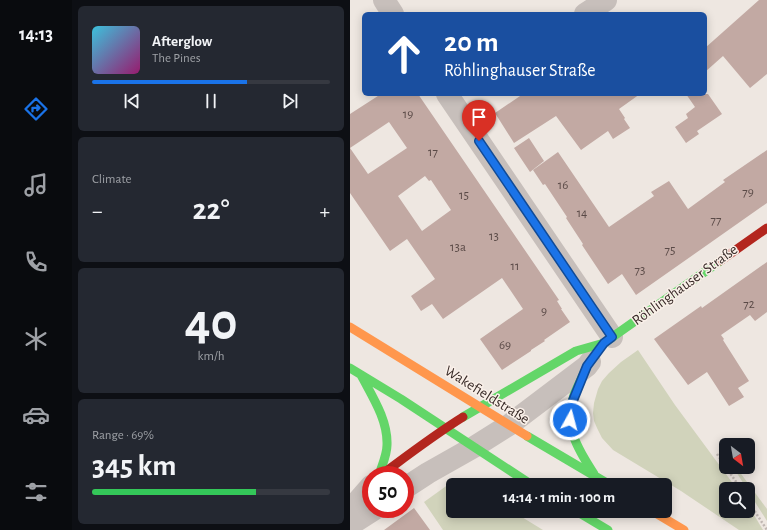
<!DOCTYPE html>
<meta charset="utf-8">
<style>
body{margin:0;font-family:"Alegreya Sans",sans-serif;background:#242831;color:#f1f3f6;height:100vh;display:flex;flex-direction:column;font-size:15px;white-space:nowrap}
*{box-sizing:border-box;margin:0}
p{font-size:13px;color:#9ea1a6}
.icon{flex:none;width:22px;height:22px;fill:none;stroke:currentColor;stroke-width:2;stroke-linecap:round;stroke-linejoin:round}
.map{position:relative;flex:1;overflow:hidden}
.side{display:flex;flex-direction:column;gap:6px;padding:6px;background:#0d0f14;width:278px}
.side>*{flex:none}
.top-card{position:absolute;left:12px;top:12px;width:345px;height:84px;border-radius:6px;box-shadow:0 2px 10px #0003;background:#1a4fa0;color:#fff;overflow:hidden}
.needle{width:26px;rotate:149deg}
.fabs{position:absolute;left:369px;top:438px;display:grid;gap:8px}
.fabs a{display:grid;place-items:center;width:36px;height:36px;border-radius:6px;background:#171b24;box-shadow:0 2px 10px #0003;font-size:20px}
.speed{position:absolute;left:12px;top:466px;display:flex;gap:8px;font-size:20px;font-weight:700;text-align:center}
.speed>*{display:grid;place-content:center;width:52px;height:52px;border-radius:50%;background:#171b24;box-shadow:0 2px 10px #0003;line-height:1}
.speed .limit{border:6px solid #d22;background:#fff;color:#111}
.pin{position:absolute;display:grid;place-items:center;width:34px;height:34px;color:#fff;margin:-41px -17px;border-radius:50% 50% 50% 0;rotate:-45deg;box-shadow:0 0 4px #0007}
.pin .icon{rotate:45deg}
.me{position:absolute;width:44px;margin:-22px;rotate:7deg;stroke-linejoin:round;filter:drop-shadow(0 0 3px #0008)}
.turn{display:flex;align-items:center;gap:14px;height:84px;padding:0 16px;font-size:18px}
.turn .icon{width:52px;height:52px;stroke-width:2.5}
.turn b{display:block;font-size:28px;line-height:34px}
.big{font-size:30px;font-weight:600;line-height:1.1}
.side .widget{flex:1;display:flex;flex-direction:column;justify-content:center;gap:6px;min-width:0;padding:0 14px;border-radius:6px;background:#242831}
.side .dial{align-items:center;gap:0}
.dial b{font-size:52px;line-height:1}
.song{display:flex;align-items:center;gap:12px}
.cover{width:48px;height:48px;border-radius:6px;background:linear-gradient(135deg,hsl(190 70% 55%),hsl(320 70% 35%))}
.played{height:4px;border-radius:2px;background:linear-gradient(90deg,#1a73e8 65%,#363941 65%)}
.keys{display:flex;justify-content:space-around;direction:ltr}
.heat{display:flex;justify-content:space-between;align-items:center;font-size:22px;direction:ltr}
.charge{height:6px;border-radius:3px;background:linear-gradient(90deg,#34c759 69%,#363941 0)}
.trip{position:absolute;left:96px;top:478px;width:226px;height:40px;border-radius:6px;background:#171b24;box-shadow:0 2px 10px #0003;font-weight:600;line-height:40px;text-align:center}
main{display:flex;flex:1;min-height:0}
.menu{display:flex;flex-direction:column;width:72px;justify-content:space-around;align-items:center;background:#090b0e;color:#9ea1a6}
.menu .icon{width:28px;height:28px}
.menu .active{color:#1a73e8}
.menu b{font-size:18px;color:#f1f3f6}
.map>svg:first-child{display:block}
.green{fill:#d1d3bb}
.building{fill:#c2a9a3;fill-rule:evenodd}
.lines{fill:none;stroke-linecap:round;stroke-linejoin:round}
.path{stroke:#c0b7b3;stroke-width:2.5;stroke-dasharray:2 2;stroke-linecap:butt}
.street{stroke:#c7bfbb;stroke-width:22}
.fast{stroke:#63d668;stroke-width:9}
.slow{stroke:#ff974d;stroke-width:9}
.jam{stroke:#b3261e;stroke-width:9}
.route-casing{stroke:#114b97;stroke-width:10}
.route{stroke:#1a73e8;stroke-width:7}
.labels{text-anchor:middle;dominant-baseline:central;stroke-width:3;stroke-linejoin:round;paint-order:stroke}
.number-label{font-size:13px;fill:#5a4a47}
.street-label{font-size:15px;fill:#382b28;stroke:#faf0e9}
</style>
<main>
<nav class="menu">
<b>14:13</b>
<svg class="icon active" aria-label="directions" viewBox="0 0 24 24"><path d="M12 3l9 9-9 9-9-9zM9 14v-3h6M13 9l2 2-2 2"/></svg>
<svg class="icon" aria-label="music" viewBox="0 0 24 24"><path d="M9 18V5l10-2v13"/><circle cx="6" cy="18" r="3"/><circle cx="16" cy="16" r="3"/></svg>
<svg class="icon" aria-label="phone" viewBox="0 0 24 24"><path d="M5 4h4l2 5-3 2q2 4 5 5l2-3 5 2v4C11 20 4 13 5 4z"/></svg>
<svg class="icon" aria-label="climate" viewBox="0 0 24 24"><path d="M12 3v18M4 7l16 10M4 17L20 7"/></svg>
<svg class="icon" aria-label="car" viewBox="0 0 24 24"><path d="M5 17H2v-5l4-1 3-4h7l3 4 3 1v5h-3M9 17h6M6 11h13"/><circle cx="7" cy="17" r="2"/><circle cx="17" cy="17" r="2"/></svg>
<svg class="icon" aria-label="filters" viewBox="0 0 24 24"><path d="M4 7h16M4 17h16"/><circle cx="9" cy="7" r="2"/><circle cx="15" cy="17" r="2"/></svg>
</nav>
<section class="side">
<div class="widget">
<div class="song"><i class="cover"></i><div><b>Afterglow</b><p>The Pines</p></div></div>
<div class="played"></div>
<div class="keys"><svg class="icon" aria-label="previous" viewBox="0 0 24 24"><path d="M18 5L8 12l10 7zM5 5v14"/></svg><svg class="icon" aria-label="pause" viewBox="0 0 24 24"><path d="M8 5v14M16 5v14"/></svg><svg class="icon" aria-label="next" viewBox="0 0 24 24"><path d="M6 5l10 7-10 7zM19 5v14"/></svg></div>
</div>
<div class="widget"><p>Climate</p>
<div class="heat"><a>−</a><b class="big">22°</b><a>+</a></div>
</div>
<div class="widget dial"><b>40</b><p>km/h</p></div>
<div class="widget"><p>Range · 69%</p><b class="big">345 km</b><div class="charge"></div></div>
</section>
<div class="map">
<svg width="417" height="530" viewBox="0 0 417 530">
<rect width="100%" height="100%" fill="#eee7e1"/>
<!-- green -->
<path class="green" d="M288,350L325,405L387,489H376V511H398V505L413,530H389L331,491L263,450L252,438L247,428L244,421L243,413L244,403L248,389L252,381L259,373L271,362Z
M383,467H386L417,509V521L398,491V489H397Z
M109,482L120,485H103V511H162L193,530H93L74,502L99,484L102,483Z"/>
<!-- building -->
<path class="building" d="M409,0H417V74L400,88L373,56L355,72V48Z
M31,94H68L209,300L207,301L212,309H211L220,322L194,340L195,341L181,350V351L152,370L130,339L173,309L152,278L93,319L82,304L71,311L61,296L85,279L57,239L40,251L0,193V114ZM39,122L57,148L18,174L0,148ZM75,176L79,181L81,180L101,210L72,231L48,196Z
M173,94H290L269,109L275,118L274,119L280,128L263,139L258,131L231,150L206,116L164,143L145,113Z
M336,94H358L372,114L347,131L349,134L336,143L325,127L338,118L336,114L345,107Z
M179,138L194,161L180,172L164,148Z
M417,150V203L286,295L272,274L258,284L232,245L233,244L216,218L217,217L195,184L193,185L183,170L208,152L259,227L304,196L301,192L319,181L338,209L375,182L373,180Z
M417,262V312L405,321L400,315L371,335L374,339L373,340L399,381L388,388L394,397L379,406L357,372L338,385L304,339L351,306L352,308Z
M64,508L80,530H34Z"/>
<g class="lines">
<!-- path -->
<path class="path" d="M367,454L391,489
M398,501L417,530"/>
<!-- street -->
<path class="street" d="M34,0L43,14
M235,14L256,0
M97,94L262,337
M55,488L78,473L124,447L159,425L237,366L240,362
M0,510L21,486
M0,525L25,509"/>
<!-- fast -->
<path class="fast" d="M237,366C233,376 228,385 224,395C214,427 227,448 244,474
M0,368L51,399L182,485
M11,375C22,396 38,420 37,445C37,455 32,465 29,475
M113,417L226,351L254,343L370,261
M177,436L260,485
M226,511L258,530"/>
<!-- slow -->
<path class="slow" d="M0,327L177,436
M302,511L334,530"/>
<!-- jam -->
<path class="jam" d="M370,261L417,228
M31,475C58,455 84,435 113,417"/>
</g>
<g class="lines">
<!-- route casing -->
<g class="route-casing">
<path id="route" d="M129,141L262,337L254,343L237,366L222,403L220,420"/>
</g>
<!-- route -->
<use href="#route" class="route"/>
</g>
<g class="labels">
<!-- number labels -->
<g class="number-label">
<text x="58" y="114">19</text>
<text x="83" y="152">17</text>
<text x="213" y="185">16</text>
<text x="398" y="192">79</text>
<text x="114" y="195">15</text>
<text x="232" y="213">14</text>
<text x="366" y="220">77</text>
<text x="144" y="236">13</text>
<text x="108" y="247">13a</text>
<text x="320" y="250">75</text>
<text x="165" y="266">11</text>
<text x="290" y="270">73</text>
<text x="399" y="304">72</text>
<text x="194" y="311">9</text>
<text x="155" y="345">69</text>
</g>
<!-- street labels -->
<g class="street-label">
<text transform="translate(335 285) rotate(-36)">Röhlinghauser Straße</text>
<text transform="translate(137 395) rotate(32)">Wakefieldstraße</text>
</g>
</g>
</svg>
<div class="fabs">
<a><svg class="needle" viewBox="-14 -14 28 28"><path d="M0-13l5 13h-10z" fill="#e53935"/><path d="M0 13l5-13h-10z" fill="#9ea1a6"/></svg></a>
<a><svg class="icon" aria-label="search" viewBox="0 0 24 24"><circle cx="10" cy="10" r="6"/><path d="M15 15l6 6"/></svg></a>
</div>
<div class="speed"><div class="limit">50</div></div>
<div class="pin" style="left:129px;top:141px;background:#d93025"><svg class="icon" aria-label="arrive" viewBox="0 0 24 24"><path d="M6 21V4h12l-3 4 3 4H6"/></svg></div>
<svg class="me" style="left:220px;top:420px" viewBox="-20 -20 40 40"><circle r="17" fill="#1a73e8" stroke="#fff" stroke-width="3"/><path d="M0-11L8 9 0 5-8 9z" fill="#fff"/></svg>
<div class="trip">14:14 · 1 min · 100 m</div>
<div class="top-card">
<div class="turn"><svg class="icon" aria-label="ahead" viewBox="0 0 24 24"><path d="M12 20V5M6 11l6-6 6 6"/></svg><div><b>20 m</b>Röhlinghauser Straße</div></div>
</div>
</div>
</main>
